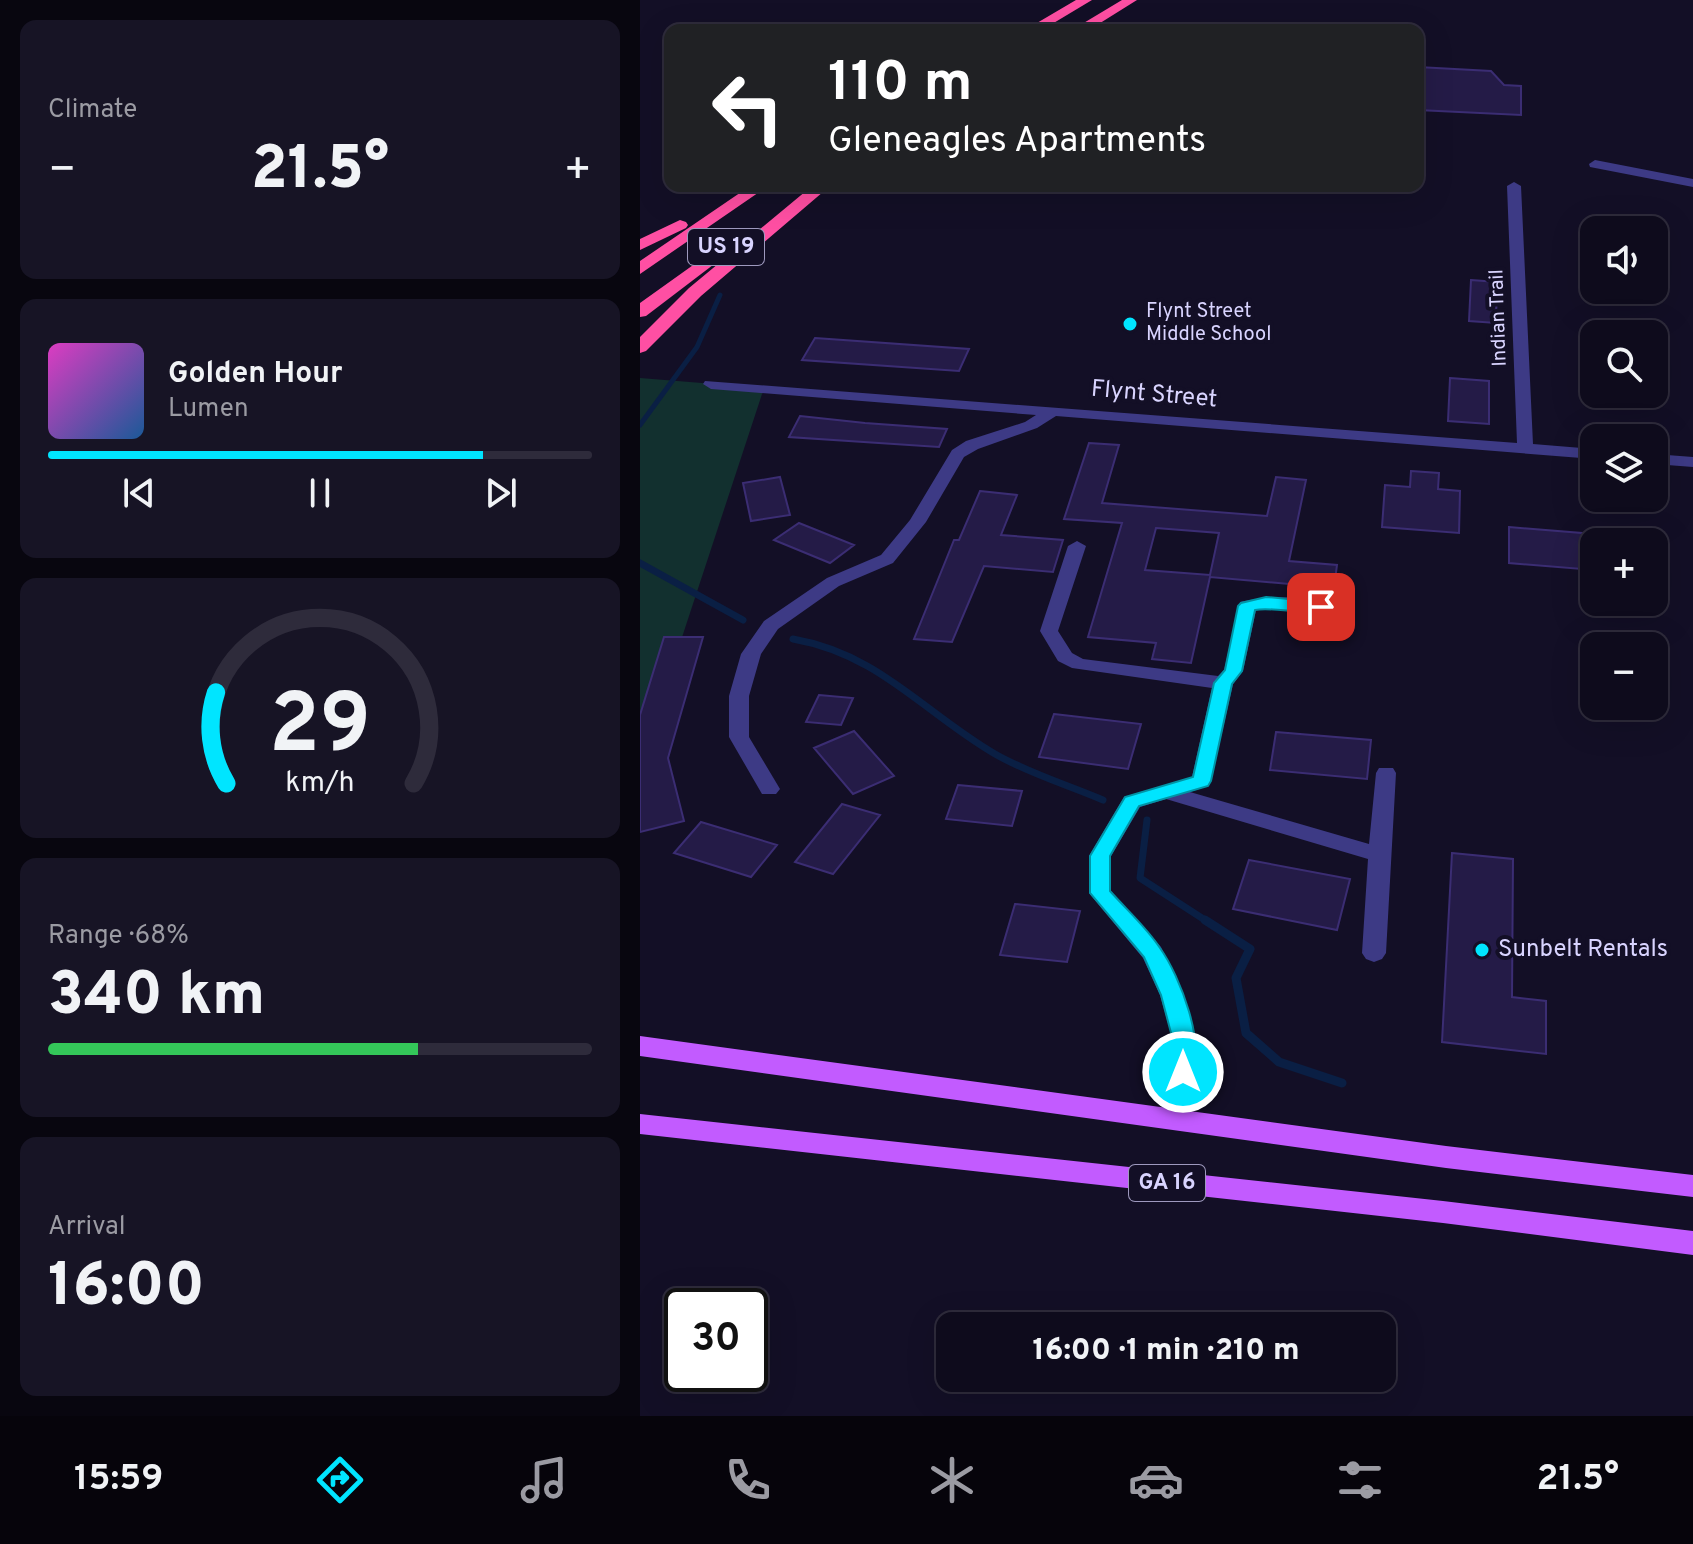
<!DOCTYPE html>
<meta charset="utf-8">
<style>
body{margin:0;font-family:Overpass,sans-serif;background:#171425;color:#f1f3f6;height:100vh;display:flex;flex-direction:column;font-size:30px;white-space:nowrap}
*{box-sizing:border-box;margin:0}
p{font-size:26px;color:#9b9ba3}
.icon{flex:none;width:44px;height:44px;fill:none;stroke:currentColor;stroke-width:2;stroke-linecap:round;stroke-linejoin:round}
.map{position:relative;flex:1;overflow:hidden}
.drawer{display:flex;flex-direction:column;gap:20px;padding:20px;background:#08060f;width:640px}
.drawer>*{flex:none}
.banner{position:absolute;left:24px;top:24px;width:760px;height:168px;border-radius:16px;box-shadow:0 8px 32px #0002,0 0 0 2px #2e2b3b;background:#202124;color:#fff;overflow:hidden}
.controls{position:absolute;left:940px;top:216px;display:grid;gap:16px}
.controls a{display:grid;place-items:center;width:88px;height:88px;border-radius:16px;background:#0e0b1c;box-shadow:0 8px 32px #0002,0 0 0 2px #2e2b3b;font-size:40px}
.speed{position:absolute;left:24px;top:1288px;display:flex;gap:16px;font-size:40px;font-weight:700;text-align:center}
.speed>*{display:grid;place-content:center;width:104px;height:104px;border-radius:50%;background:#0e0b1c;box-shadow:0 8px 32px #0002,0 0 0 2px #2e2b3b;line-height:1}
.speed .limit{border:4px solid #111;border-radius:12px;background:#fff;color:#111}
.pin{position:absolute;display:grid;place-items:center;width:68px;height:68px;color:#fff;margin:-34px;border-radius:16px;box-shadow:0 4px 12px #0006}
.me{position:absolute;width:88px;margin:-44px;rotate:0deg;stroke-linejoin:round;filter:drop-shadow(0 0 6px #0008)}
.turn{display:flex;align-items:center;gap:28px;height:168px;padding:0 32px;font-size:36px}
.turn .icon{width:104px;height:104px;stroke-width:2.5}
.turn b{display:block;font-size:56px;line-height:68px}
.big{font-size:60px;font-weight:800;line-height:1.1}
.drawer .tile{flex:1;display:flex;flex-direction:column;justify-content:center;gap:12px;min-width:0;padding:0 28px;border-radius:16px;background:#171425}
.drawer .dial{align-items:center;gap:0}
.dial svg{height:208px;overflow:visible;fill:none;stroke:#2e2b3b;stroke-width:7;stroke-linecap:round;text-anchor:middle}
.dial text{fill:#f1f3f6;stroke:none}
.song{display:flex;align-items:center;gap:24px}
.cover{width:96px;height:96px;border-radius:12px;background:linear-gradient(135deg,hsl(310 70% 55%),hsl(210 70% 35%))}
.played{height:8px;border-radius:4px;background:linear-gradient(90deg,#00e5ff 80%,#2e2b3b 80%)}
.keys{display:flex;justify-content:space-around;direction:ltr}
.heat{display:flex;justify-content:space-between;align-items:center;font-size:44px;direction:ltr}
.charge{height:12px;border-radius:6px;background:linear-gradient(90deg,#34c759 68%,#2e2b3b 0)}
.trip{position:absolute;left:296px;top:1312px;width:460px;height:80px;border-radius:16px;background:#0e0b1c;box-shadow:0 8px 32px #0002,0 0 0 2px #2e2b3b;font-weight:800;line-height:80px;text-align:center}
.menu{display:flex;height:128px;justify-content:space-around;align-items:center;background:#06040b;color:#9b9ba3}
.menu .icon{width:56px;height:56px}
.menu .selected{color:#00e5ff}
.menu b{font-size:36px;color:#f1f3f6}
main{display:flex;flex:1;min-height:0}
.map>svg:first-child{display:block}
.green{fill:#12302f}
.lines{fill:none;stroke-linecap:round;stroke-linejoin:round}
.stream-far2{stroke:#0a1f44;stroke-width:5}
.stream-far1{stroke:#0a1f44;stroke-width:7}
.stream{stroke:#0a1f44;stroke-width:9}
.building{fill:#241b47;stroke:#3b2d73;stroke-width:2;fill-rule:evenodd}
.minor{fill:#3d3a85;fill-rule:evenodd}
.major{fill:#c25bff;fill-rule:evenodd}
.highway{fill:#ff4fa3;fill-rule:evenodd}
.route{fill:#00e5ff;stroke:#0095a6;stroke-width:2}
.poi-dot{fill:#00e5ff;stroke:#130f26;stroke-width:3}
.labels{text-anchor:middle;dominant-baseline:central;stroke-width:8;stroke-linejoin:round;paint-order:stroke}
.far-poi-label{font-size:20px;fill:#d9d4ff;stroke:#130f26;text-anchor:start}
.far-street-label{font-size:20px;fill:#d9d4ff;stroke:#130f26}
.shield{fill:#130f26;stroke:#9e99be;stroke-width:2}
.shield-label{font-size:22px;font-weight:bold;fill:#d9d4ff}
.street-label{font-size:24px;fill:#d9d4ff;stroke:#130f26}
.poi-label{font-size:24px;fill:#d9d4ff;stroke:#130f26;text-anchor:start}
</style>
<main>
<section class="drawer">
<div class="tile"><p>Climate</p>
<div class="heat"><a>−</a><b class="big">21.5°</b><a>+</a></div>
</div>
<div class="tile">
<div class="song"><i class="cover"></i><div><b>Golden Hour</b><p>Lumen</p></div></div>
<div class="played"></div>
<div class="keys"><svg class="icon" aria-label="previous" viewBox="0 0 24 24"><path d="M18 5L8 12l10 7zM5 5v14"/></svg><svg class="icon" aria-label="pause" viewBox="0 0 24 24"><path d="M8 5v14M16 5v14"/></svg><svg class="icon" aria-label="next" viewBox="0 0 24 24"><path d="M6 5l10 7-10 7zM19 5v14"/></svg></div>
</div>
<div class="tile dial"><svg viewBox="0 0 100 80">
<path d="M14 69A42 42 0 1 1 86 69"/>
<path d="M14 69A42 42 0 0 1 10 34" stroke="#00e5ff"/>
<text x="50" y="56" font-size="32" font-weight="700">29</text>
<text x="50" y="72" font-size="11">km/h</text>
</svg></div>
<div class="tile"><p>Range · 68%</p><b class="big">340 km</b><div class="charge"></div></div>
<div class="tile"><p>Arrival</p><b class="big">16:00</b></div>
</section>
<div class="map">
<svg width="1053" height="1416" viewBox="0 0 1053 1416">
<rect width="100%" height="100%" fill="#130f26"/>
<!-- green -->
<path class="green" d="M0,378L124,388L0,765Z"/>
<g class="lines">
<!-- stream-far2 -->
<path class="stream-far2" d="M0,425L57,347L80,295"/>
<!-- stream-far1 -->
<path class="stream-far1" d="M0,563L103,620
M153,639C239,654 283,712 355,754C388,773 428,785 463,800
M507,820L500,878L568,922"/>
<!-- stream -->
<path class="stream" d="M565,920L610,949L596,978L606,1033L639,1062L702,1083"/>
</g>
<!-- building -->
<path class="building" d="M778,67L851,71L864,85L881,86V115L778,110Z
M831,280L857,282L856,323L829,321Z
M175,338L329,349L319,371L162,360Z
M810,378L849,381V424L808,421Z
M160,416L225,423L307,429L299,447L149,437Z
M449,443L479,445L462,503L627,516L636,477L666,480L649,561L697,565L694,588L570,577L551,663L512,659L516,643L448,637L482,523L424,519ZM516,528L579,533L570,575L505,570Z
M771,471L799,473L798,489L820,491L819,533L742,527L745,485L770,487Z
M140,477L150,515L111,521L103,483Z
M340,491L377,495L361,535L423,540L413,572L344,566L312,642L274,639L314,540H319Z
M159,523L214,545L190,563L134,540Z
M869,527L954,534V570L869,563Z
M24,637H63L28,758L44,821L0,832V715Z
M179,695L213,698L201,725L166,722Z
M414,714L501,724L488,769L399,757Z
M214,731L254,776L213,794L174,748Z
M636,732L731,740L727,779L630,770Z
M318,785L382,791L372,826L306,819Z
M202,804L240,815L193,874L155,862Z
M61,822L137,845L111,877L34,853Z
M812,853L873,859L872,997L906,1001V1054L802,1042Z
M609,860L710,879L697,930L593,909Z
M375,904L440,911L427,962L360,955Z"/>
<g class="lines">
<!-- minor -->
<path class="minor" d="M955,160L1053,179V187L950,167L949,164Z
M874,182L881,186L893,444L954,449V459L416,416L397,428L338,449L324,457L286,522L253,563L199,586L138,629L121,654L109,696V737L140,789L136,794H122L89,737V696L101,654L124,621L187,578L241,555L270,520L312,450L326,441L385,422L396,415L71,389L63,384L65,381L877,443L867,186Z
M1014,454L1053,457V467L1014,464Z
M437,541L446,546L418,631L432,653L443,659L578,676L584,670L600,602C620,597 676,593 690,607C677,619 636,606 616,610L603,671L593,684L571,781L568,786L550,792L729,844L736,773L739,768H753L756,773L746,953L742,959L734,962L726,959L722,953L728,859L526,799L500,807L471,856V891L521,947L544,995L559,1048L545,1119L541,1126L532,1129L523,1126L519,1119L535,1048L520,995L503,958L449,893V856L484,797L552,777L572,688L432,668L418,661L400,631L428,546Z"/>
<!-- major -->
<path class="major" d="M0,1036L806,1146L1053,1175V1197L806,1168L0,1056Z
M0,1114L803,1201L1053,1231V1255L803,1223L0,1134Z"/>
<!-- highway -->
<path class="highway" d="M436,0H452L402,30H385Z
M482,0H497L449,30H432Z
M110,186H128L0,274V261Z
M172,186H190L61,296L6,351L0,353V337L49,288Z
M40,220L46,222L48,225L46,228L0,250V239Z
M84,243L90,244L92,248L90,252L6,316L0,317V303Z"/>
</g>
<!-- route -->
<path class="route" d="M626,597L681,602L689,607C676,618 635,606 615,610L602,671L592,684L571,781L568,786L499,806L470,856V891C487,910 507,928 520,948C540,976 567,1046 551,1078L543,1081L535,1078L531,1072L535,1048L521,995L504,957L450,893V856L485,797L553,777L574,683L585,670L598,606L601,603Z"/>
<!-- markers -->
<g class="poi-dot">
<circle cx="490" cy="324" r="8"/>
<circle cx="842" cy="950" r="8"/>
</g>
<g class="labels">
<!-- far-poi labels -->
<g class="far-poi-label">
<text x="506" y="312">Flynt Street<tspan x="506" dy="23">Middle School</tspan></text>
</g>
<!-- far-street labels -->
<g class="far-street-label">
<text transform="translate(859 318) rotate(-92)">Indian Trail</text>
</g>
<!-- shield labels -->
<g class="shield">
<rect x="48" y="229" width="76" height="36" rx="6"/>
<rect x="489" y="1165" width="76" height="36" rx="6"/>
</g>
<g class="shield-label">
<text x="86" y="247">US 19</text>
<text x="527" y="1183">GA 16</text>
</g>
<!-- street labels -->
<g class="street-label">
<text transform="translate(514 395) rotate(5)">Flynt Street</text>
</g>
<!-- poi labels -->
<g class="poi-label">
<text x="858" y="950">Sunbelt Rentals</text>
</g>
</g>
</svg>
<div class="controls">
<a><svg class="icon" aria-label="sound" viewBox="0 0 24 24"><path d="M4 9h4l5-4v14l-5-4H4zM17 9q2 3 0 6"/></svg></a>
<a><svg class="icon" aria-label="search" viewBox="0 0 24 24"><circle cx="10" cy="10" r="6"/><path d="M15 15l6 6"/></svg></a>
<a><svg class="icon" aria-label="layers" viewBox="0 0 24 24"><path d="M12 4l9 5-9 5-9-5zM3 14l9 5 9-5"/></svg></a>
<a>+</a>
<a>−</a>
</div>
<div class="speed"><div class="limit">30</div></div>
<div class="pin" style="left:681px;top:607px;background:#d93025"><svg class="icon" aria-label="arrive" viewBox="0 0 24 24"><path d="M6 21V4h12l-3 4 3 4H6"/></svg></div>
<svg class="me" style="left:543px;top:1072px" viewBox="-20 -20 40 40"><circle r="17" fill="#00e5ff" stroke="#fff" stroke-width="3"/><path d="M0-11L8 9 0 5-8 9z" fill="#fff"/></svg>
<div class="trip">16:00 · 1 min · 210 m</div>
<div class="banner">
<div class="turn"><svg class="icon" aria-label="left" viewBox="0 0 24 24"><path d="M17 20v-9H6M10 6l-5 5 5 5"/></svg><div><b>110 m</b>Gleneagles Apartments</div></div>
</div>
</div>
</main>
<nav class="menu">
<b>15:59</b>
<svg class="icon selected" aria-label="directions" viewBox="0 0 24 24"><path d="M12 3l9 9-9 9-9-9zM9 14v-3h6M13 9l2 2-2 2"/></svg>
<svg class="icon" aria-label="music" viewBox="0 0 24 24"><path d="M9 18V5l10-2v13"/><circle cx="6" cy="18" r="3"/><circle cx="16" cy="16" r="3"/></svg>
<svg class="icon" aria-label="phone" viewBox="0 0 24 24"><path d="M5 4h4l2 5-3 2q2 4 5 5l2-3 5 2v4C11 20 4 13 5 4z"/></svg>
<svg class="icon" aria-label="climate" viewBox="0 0 24 24"><path d="M12 3v18M4 7l16 10M4 17L20 7"/></svg>
<svg class="icon" aria-label="car" viewBox="0 0 24 24"><path d="M5 17H2v-5l4-1 3-4h7l3 4 3 1v5h-3M9 17h6M6 11h13"/><circle cx="7" cy="17" r="2"/><circle cx="17" cy="17" r="2"/></svg>
<svg class="icon" aria-label="filters" viewBox="0 0 24 24"><path d="M4 7h16M4 17h16"/><circle cx="9" cy="7" r="2"/><circle cx="15" cy="17" r="2"/></svg>
<b>21.5°</b>
</nav>
